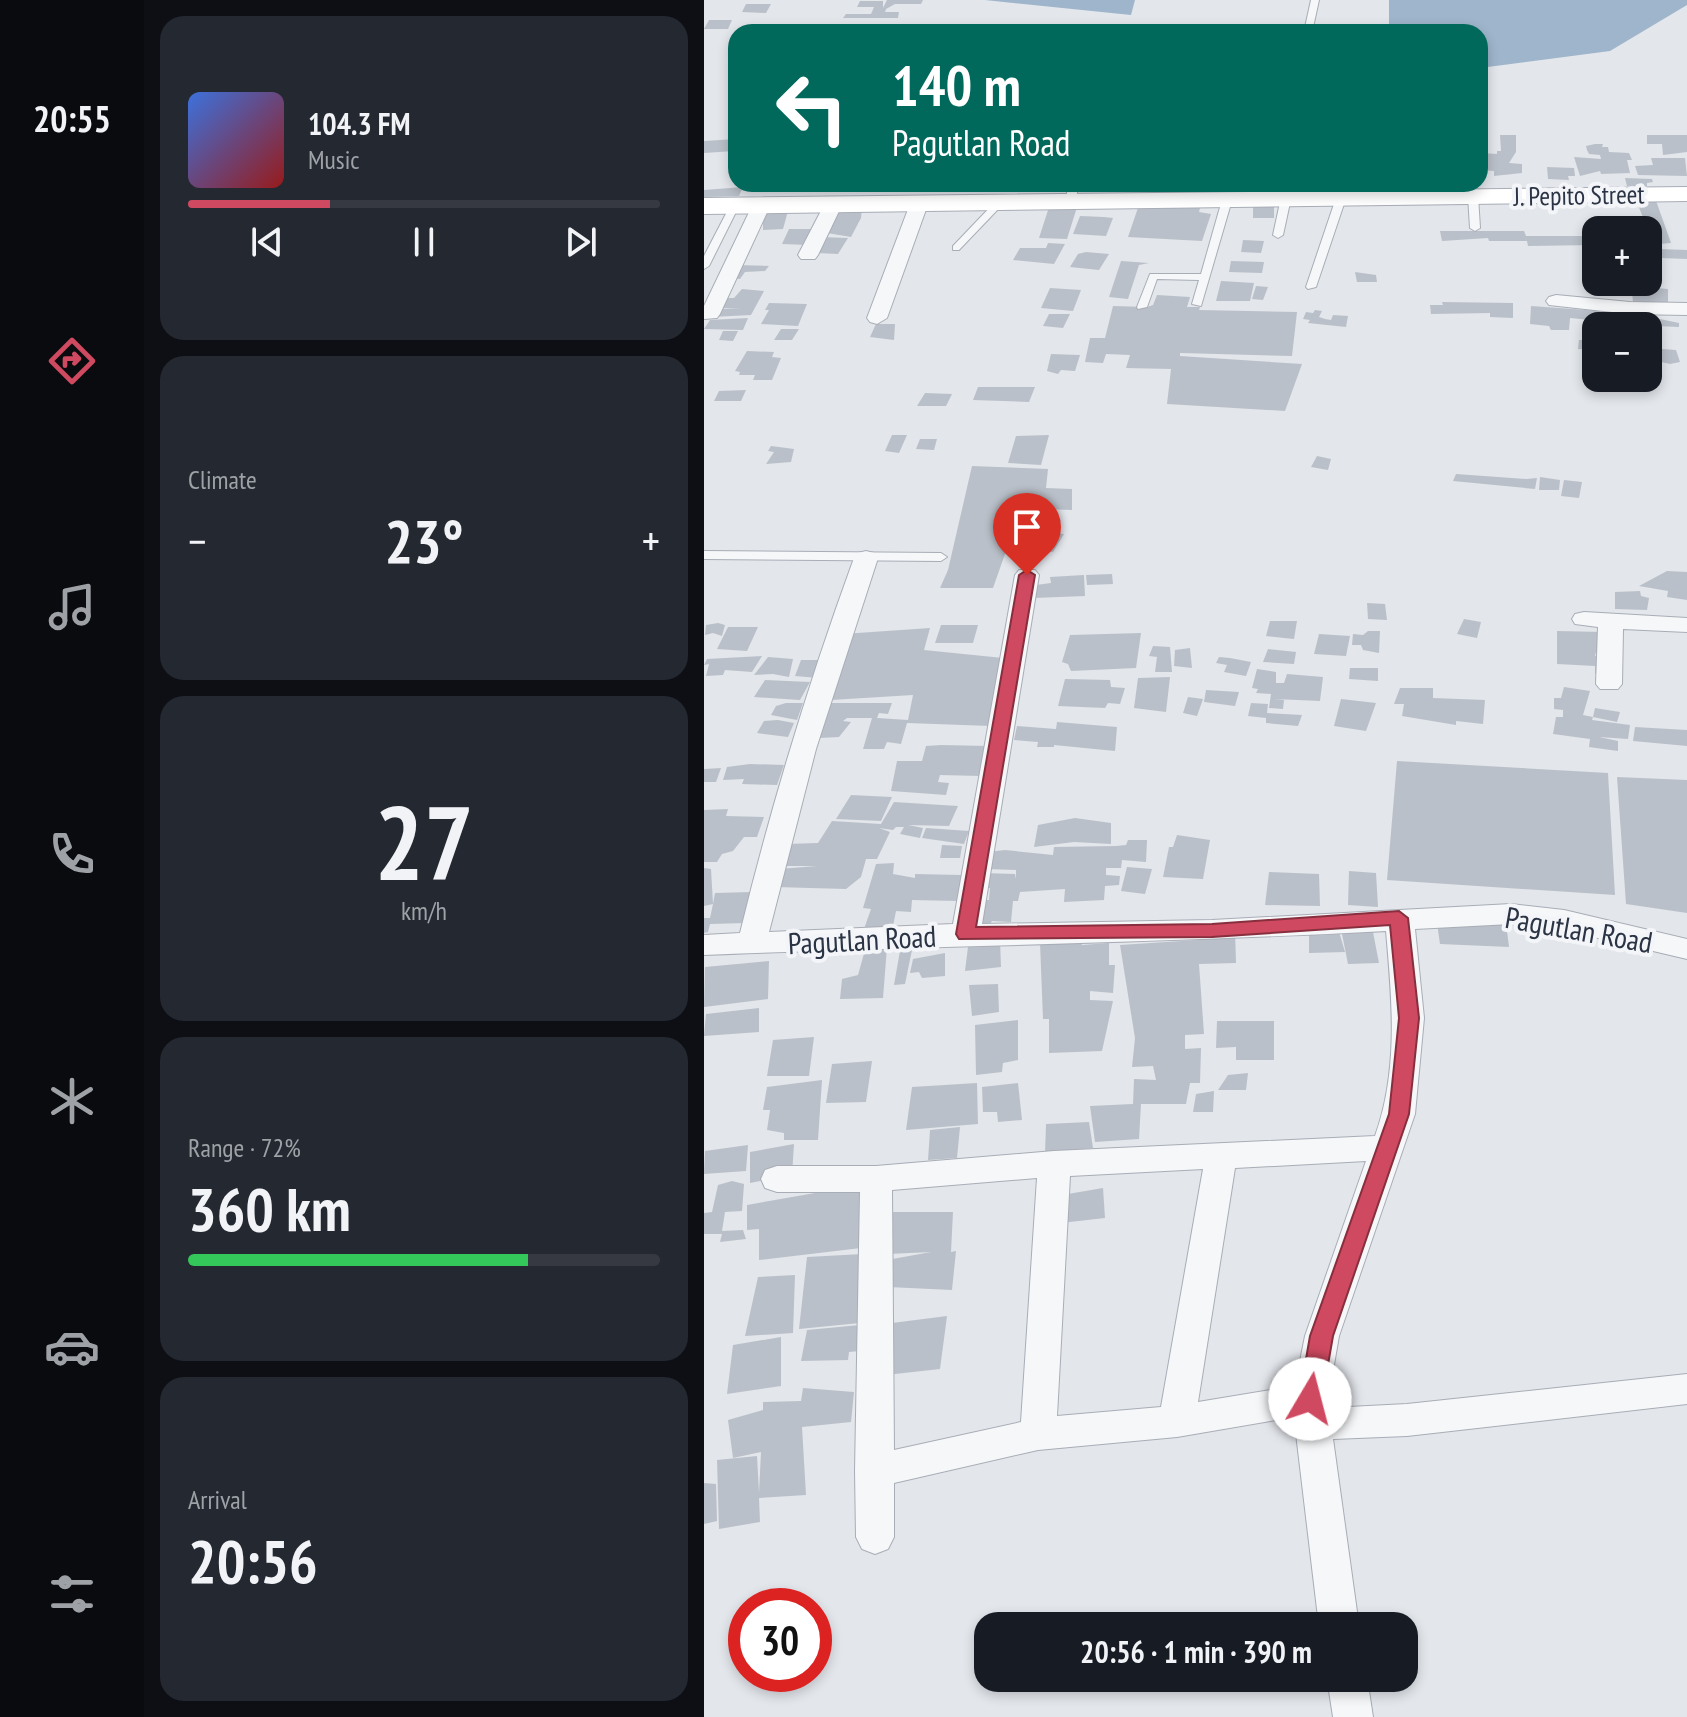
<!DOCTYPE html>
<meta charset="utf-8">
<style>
body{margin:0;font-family:"PT Sans Narrow",sans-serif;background:#242831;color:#f1f3f6;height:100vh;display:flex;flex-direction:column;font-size:30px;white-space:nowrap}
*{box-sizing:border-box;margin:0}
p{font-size:26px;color:#9ea1a6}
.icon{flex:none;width:44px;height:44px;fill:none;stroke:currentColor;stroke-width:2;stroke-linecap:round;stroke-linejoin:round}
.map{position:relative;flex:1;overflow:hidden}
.details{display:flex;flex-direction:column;gap:16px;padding:16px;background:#0d0f14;width:560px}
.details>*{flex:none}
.hud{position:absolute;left:24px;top:24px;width:760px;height:168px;border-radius:24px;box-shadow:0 4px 12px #0003;background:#00695c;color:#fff;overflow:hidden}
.buttons{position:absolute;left:878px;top:216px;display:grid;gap:16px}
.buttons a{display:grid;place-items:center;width:80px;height:80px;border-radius:16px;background:#171b24;box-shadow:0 4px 12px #0003;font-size:40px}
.speed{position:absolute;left:24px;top:1588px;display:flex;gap:16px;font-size:40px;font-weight:700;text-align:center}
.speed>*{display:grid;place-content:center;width:104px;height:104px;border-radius:50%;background:#171b24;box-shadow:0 4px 12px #0003;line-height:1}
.speed .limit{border:12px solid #d22;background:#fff;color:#111}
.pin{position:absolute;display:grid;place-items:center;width:68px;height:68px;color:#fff;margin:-82px -34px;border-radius:50% 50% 50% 0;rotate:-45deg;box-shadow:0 0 8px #0007}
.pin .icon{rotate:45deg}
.me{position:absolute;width:88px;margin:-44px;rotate:8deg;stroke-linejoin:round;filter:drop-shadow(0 0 6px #0008)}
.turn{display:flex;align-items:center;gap:28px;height:168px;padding:0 32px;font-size:36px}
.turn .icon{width:104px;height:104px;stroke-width:2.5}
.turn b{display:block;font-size:56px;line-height:68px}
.big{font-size:60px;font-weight:600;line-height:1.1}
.details .widget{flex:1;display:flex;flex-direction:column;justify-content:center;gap:12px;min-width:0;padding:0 28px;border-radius:24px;background:#242831}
.details .dial{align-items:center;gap:0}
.dial b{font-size:104px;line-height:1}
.song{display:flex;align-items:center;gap:24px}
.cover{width:96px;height:96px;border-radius:12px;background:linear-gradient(135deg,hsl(220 70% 55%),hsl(0 70% 35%))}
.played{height:8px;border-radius:4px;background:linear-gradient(90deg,#cf4960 30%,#363941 30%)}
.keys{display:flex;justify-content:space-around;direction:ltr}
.heat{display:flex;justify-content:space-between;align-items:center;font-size:44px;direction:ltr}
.charge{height:12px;border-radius:6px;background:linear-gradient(90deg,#34c759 72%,#363941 0)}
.trip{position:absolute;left:270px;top:1612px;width:444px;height:80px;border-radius:24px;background:#171b24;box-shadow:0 4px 12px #0003;font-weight:600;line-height:80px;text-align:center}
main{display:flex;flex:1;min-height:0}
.dock{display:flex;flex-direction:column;width:144px;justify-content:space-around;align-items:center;background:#090b0e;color:#9ea1a6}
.dock .icon{width:56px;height:56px}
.dock .current{color:#cf4960}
.dock b{font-size:36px;color:#f1f3f6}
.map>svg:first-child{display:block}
.water{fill:#9eb5cb}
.building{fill:#bac0c9}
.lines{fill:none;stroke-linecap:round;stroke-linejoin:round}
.lane-casing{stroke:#a8adb6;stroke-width:2}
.street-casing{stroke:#a8adb6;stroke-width:2}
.secondary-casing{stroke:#a8adb6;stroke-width:2}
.lane{fill:#f6f7f9;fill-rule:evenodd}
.street{fill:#f6f7f9;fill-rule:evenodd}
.secondary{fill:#fff;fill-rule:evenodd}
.route{fill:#cf4960;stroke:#872f3e;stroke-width:2}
.labels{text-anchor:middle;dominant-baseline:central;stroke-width:8;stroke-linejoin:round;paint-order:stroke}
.far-street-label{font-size:26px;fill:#2b3444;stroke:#f3f5f8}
.street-label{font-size:30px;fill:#2b3444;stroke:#f3f5f8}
</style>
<main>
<nav class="dock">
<b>20:55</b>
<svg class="icon current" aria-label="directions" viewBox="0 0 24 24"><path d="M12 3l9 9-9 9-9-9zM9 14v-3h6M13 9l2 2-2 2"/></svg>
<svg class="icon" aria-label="music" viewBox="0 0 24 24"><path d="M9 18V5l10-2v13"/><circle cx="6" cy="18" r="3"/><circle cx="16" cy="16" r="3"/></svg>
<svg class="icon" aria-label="phone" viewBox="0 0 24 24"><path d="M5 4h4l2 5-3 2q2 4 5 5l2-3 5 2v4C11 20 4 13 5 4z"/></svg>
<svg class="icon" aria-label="climate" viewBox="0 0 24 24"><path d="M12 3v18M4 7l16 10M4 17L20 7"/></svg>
<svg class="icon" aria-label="car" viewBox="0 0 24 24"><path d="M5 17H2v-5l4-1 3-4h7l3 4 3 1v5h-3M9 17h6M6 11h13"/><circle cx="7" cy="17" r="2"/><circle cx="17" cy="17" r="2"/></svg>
<svg class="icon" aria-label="filters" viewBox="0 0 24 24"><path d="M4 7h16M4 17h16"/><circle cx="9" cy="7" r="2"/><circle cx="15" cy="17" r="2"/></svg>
</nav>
<section class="details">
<div class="widget">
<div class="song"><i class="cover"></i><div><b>104.3 FM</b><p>Music</p></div></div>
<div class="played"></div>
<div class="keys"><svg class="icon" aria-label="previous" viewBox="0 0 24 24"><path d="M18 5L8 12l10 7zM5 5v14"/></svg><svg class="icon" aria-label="pause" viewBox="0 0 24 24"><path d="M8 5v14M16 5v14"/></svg><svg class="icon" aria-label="next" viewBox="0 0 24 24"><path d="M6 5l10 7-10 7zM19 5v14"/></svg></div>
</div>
<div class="widget"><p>Climate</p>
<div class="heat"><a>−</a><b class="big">23°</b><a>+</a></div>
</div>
<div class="widget dial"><b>27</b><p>km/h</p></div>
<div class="widget"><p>Range · 72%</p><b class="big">360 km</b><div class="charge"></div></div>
<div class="widget"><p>Arrival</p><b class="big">20:56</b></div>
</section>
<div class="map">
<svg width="983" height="1717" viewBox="0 0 983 1717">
<rect width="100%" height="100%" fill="#e3e6eb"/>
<!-- water -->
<path class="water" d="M281,0H431L427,15Z
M685,0H983V5L906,51L776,68V32H685Z"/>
<!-- building -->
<path class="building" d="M183,0H219L217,4H191L182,9L181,12H195L194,18H139L142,14H167L170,7H153L156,1H179V8Z
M42,4H67L62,13L38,12Z
M5,20H28L24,29H0Z
M796,135H812V152L805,163L818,164V173L790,176V171L777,170L778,153L793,154V151H797Z
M943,135H983V152L959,155L958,144H943Z
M32,139L30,151L0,153V141Z
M891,144H899L898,147H904L905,152L925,153L928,160H923L926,173L897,174L896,171L876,176L870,157L897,159L896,155L885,154L883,150L882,146Z
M947,158H981L983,176L934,175L931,166L949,165Z
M843,167L870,168L871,176H864L865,180L844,179Z
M921,178L948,179L949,182L943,183V186H923Z
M160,184H180L178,191H158Z
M39,187L35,196L0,197V190Z
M930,195H950L967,243L944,245V230Z
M436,202L497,204L495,212L507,214L498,241L424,237Z
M346,204H374L363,239L335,238Z
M129,207L158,208L157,218L147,237L117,232Z
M549,207H570V218H549Z
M64,211H84L79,229L59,230V216Z
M376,216L400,217L409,218L402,236L369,234Z
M85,229H111L104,245L78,244Z
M736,231H820L822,236H892V245L824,246L823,241H785L784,238L738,241Z
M115,237L144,238L134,254L113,253Z
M539,240L560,241L557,253L537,252Z
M344,243L361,244L350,264L309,260L316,248H342Z
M955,249L983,250V259L957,258Z
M382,252L405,254L395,270L366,267L374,254Z
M417,261L445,263L435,265L424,299L405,297Z
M527,261L560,262L558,273L525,272Z
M33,265L65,266L61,271L41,272L36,279L25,278Z
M651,272L672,275L673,282H653Z
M517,281L550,283L546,301H512Z
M552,286L564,287L559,300L548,299Z
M346,288L377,290L369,311L337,308Z
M952,288L964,289V306L929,304L928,290L952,291Z
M38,289L60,291L47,315L8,317L16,309L37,308H10L17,298H30Z
M453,295L486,297L483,307H496L495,310L593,312L588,356L476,353V356L598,364L581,411L463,404L467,369L422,368L426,355L402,354L399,363L381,362L386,338H401L409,306L443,307L449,305Z
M738,302L809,303V318L786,317V313L727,314L726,305H739Z
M65,303L103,304L94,326L57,324L65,310H61Z
M827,306L896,311L897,321L866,318L865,330H847L845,326L826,324Z
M908,309L947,311L951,318L975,323V327L906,324Z
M611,310L618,311L615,317L621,319L627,320L629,315L644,316L642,327L604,323L606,320L599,319L602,312L609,313Z
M345,314H366L359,328L339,326Z
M44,318L39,330L0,329L6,320Z
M172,324H191L190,340L166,337Z
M77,329H95L88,340H70Z
M19,331H34L29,341L15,340Z
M875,340H892V350L874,349Z
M944,348L972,350L976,362L966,364L944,359Z
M43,351L70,352L68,357L77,358L68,380H49L51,375H35L36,372L31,371Z
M347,354L376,355L371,371L357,370L354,374L343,371Z
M274,387H331L325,402L269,400Z
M42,390L37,401H10L15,391Z
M221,393L248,394L242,406H213Z
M188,435H203L195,453L181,451Z
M345,435L337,465L304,463L312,436Z
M216,439H233L230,450L212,449Z
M67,446L90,449L87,462L62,464L70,452L64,451Z
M613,456L627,459L624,470L607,467Z
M268,466L344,469L342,488L368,489V510L339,509L332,555L301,554L289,588H236L244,570Z
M752,474L823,479L833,478L831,489L749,481Z
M836,477L856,480L855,490H835Z
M860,480L878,482L875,498L857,496Z
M339,532L360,534L349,552L335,550Z
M963,571L983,572V600L963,597L964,591L935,586Z
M408,574L409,584L383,585L382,575Z
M380,575L381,596L330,598L332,585L347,583L346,577Z
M936,591L937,596L945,598L943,610L911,609V592Z
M663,603L681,604L683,620L664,619Z
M760,619L777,622L773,638L753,634Z
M566,621H593L590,639L562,636Z
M14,623L21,625L18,636L9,633L1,635L2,625Z
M237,625H274L269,643H231Z
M24,627H54L43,651L13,649Z
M226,628L220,650L299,658L287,726L203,723L197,744L183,742L180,749H159L168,718H143L139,721L147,722L135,737L115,738L124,703H188L184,714L175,713L173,718L204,720L209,695L127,700L139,634Z
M664,631H676L675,653L659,650L657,645H648L649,634L659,635Z
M853,631L899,632L902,653L892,652L891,656L904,657V676L891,674V666L853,664Z
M437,633L432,668L367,671L364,664L358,662L366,635Z
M615,634L646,636L642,656L610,654Z
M449,646L466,647L468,672H451L453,657L445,656Z
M486,648L488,668L470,666L471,650Z
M564,649L592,652L590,664L559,662Z
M58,656L48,672L21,670L19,675L2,676L5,664L0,665L3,659Z
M64,657L89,659L85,677L69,674L50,675Z
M515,657L526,658L547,662L542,676L520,672L523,665L512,663Z
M97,660H118L114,678L91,676Z
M646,668H674V681L645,679Z
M553,669L572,672V683H580L583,674L619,677L616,701L570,699L580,700L579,709L565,708L567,694L552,693L554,689L548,688Z
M466,677L462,712L430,708L434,678Z
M361,679L406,680L407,687L421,688L416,704L404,703L401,708L354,706Z
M61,680L106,682L96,700L50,697Z
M860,687L886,691L879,715L889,717L888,720L926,725L924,739L895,737L914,741V751L885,747L886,739L849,734L852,717H859V710L850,709V698H857Z
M696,688H729V698L781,700L779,724L752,721V725L698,716L700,704H690Z
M502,690L535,692L531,706L500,702Z
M484,697L499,699L493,716L479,713Z
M637,699L672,703L662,731L630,726Z
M82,703H99L93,720L67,715L72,706Z
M547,703L564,704L563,713L598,715L594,726L562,723V718L544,716Z
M891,708L916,712L913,722L889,717Z
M74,720L90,723L84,737L53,733L60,721Z
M353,722L413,727L411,751L350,745V747H333L334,742L310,740L313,726L352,729Z
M931,727L983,730V746L929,741Z
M237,745L283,746L277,776L236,775L234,782L245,783L242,795L187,791L193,761H218L222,746Z
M693,761L904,773L911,895L683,880Z
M46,764L80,765L73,785L38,784L40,779L19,780L23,767Z
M17,768L12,782H0V769Z
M913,777L983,780V913L922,904Z
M147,795L188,797L177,821L132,819Z
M190,802L254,806L245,826L204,825L219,828L216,838L196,834L200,827H192L189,830L175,828L186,832L173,859H162L157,877L142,889L71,887L75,869L113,866H74L82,844L114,843L128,821L177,824Z
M24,809L22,816L60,817L53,837H40L29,851L18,854L13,862H0V810Z
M371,818L407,823V844L370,842L330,847L334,825Z
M222,828L265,831L260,844L218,838Z
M473,835L506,840L499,879L459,877L465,847H469Z
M424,840H443L442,862L418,860L417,868H402V875L416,876L415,885L401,886L400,900L360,902L361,889L316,892L314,901H309L307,922L288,921L284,927H273L276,900H285L286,888H278L279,873L311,874L312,879V870L282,869L284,852L301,850L349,855L350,847L412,846L422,845Z
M238,845L258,846L256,858H236Z
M190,863L189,874L211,878V874L258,875L254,901L208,900L207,912L192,911L188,931L160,929L167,909L159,908L172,864Z
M423,867L448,869L441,894L417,891Z
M0,868L7,869L9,904L11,893L48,892L42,923L6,924L4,932L0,933V918H6L9,904L0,906Z
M645,871L672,873L674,907L644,905Z
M565,872L615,874L616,906L561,905Z
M733,923H802L805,947L736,944Z
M633,925L641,952L605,953V926Z
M668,927L675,963L644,964L637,929Z
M531,931L532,963L495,964L500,1034L481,1035V1049L497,1048L496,1083H486L482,1104H437L435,1139L391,1142L386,1106L429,1104L430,1079L452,1080L449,1066L428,1067L431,1038L416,945L493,940V934Z
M265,939L296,940L297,967L261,971Z
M377,940L378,945L405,943V965H411L409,993L386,991V1000L409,1001L398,1051L345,1053V1019H339L336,943Z
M197,945H209L201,984L190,985Z
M183,947L179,998L136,999L138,979L154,975L161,950Z
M241,953V976L218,978L215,972L206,973L209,959Z
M65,961L64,999L0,1007L1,967Z
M294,984L295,1012L268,1016L265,985Z
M55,1008V1032L0,1036L2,1014Z
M314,1020V1060L299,1063L298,1072L272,1075L271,1025Z
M513,1021H570V1060H532V1047L512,1048Z
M110,1037L105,1076H63L69,1040Z
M168,1061L162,1102L122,1103L128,1064Z
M544,1073L542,1090H514L524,1075Z
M118,1080L114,1140H80V1133L63,1130L66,1110H59L63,1087Z
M273,1083L274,1124L202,1130L208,1087Z
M314,1083L318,1120L294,1122L293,1112H279L278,1087Z
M510,1091L509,1112H489L492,1094Z
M385,1122L389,1148L341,1153L342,1124Z
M256,1127L253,1158L224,1160L226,1130Z
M90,1144L88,1175L46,1183V1152Z
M44,1145L42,1171L0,1174L1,1151Z
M28,1181L40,1184L38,1211L21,1212L18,1231L39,1230L42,1239L16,1242L18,1234H0V1213L8,1212L14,1185Z
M151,1186L157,1192V1248L55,1260V1229L43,1230V1205Z
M399,1188L401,1218L357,1223L358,1195Z
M184,1212H249L247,1252L252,1251L248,1290L184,1287L183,1260L227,1252L184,1254Z
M159,1254L156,1323L95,1329L103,1257Z
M91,1275L89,1333L41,1336L54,1277Z
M243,1316L236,1369L182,1375L188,1323Z
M156,1325V1351L145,1352L144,1360L97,1361L103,1330Z
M77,1337V1386L23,1394L29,1345Z
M99,1388L150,1392L147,1422L98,1427L102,1495L55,1498L56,1522L15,1529L13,1460L53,1456L55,1493L57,1452L29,1458L24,1420L59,1410V1402L97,1401Z
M0,1483L12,1484L13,1521L0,1524Z"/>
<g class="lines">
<!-- lane casing -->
<g class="lane-casing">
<path id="lane" d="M607,0H615L608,32H600Z
M364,184H374L372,202L367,205L362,202Z
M580,184H590L579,235L574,238L569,235Z
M769,193L774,196L776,228L771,231L766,228L764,196Z
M637,195L642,198L612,287L604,289L602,287L632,198Z
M523,197L528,200L497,306L488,304L495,280L453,279L443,307L434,309L433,307L446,274H497L518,200Z
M292,201L300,203L255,250H249V246Z
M27,204L35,206L5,266L0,269V256Z
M0,551L237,553L243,557L237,561L0,559Z"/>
</g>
<!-- street casing -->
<g class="street-casing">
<path id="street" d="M215,198L224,204L183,318L173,324L166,322L163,318L206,204Z
M129,199L138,205L114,255L111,259H97L94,255L120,205Z
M57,200L66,206L16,314L13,318L0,319V306L48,206Z
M852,295L926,302L983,303V315L926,314L845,305L842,301L845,297Z
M162,551L170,553L174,558L112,749L65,932L249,924L311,575L315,570H331L335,575L278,924L508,920L807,904L860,910L983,939V959L860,930L807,924L711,929L720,1018L711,1114L635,1336L624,1399L625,1408L703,1404L983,1374V1404L703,1436L629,1439L655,1626H615L590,1417L473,1437L334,1450L190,1483V1537L184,1549L171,1554L158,1549L152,1537L151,1471L156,1192H73L61,1188L57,1179L61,1170L73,1166H172L350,1151L671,1136C695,1070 688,999 682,931C455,943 227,946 0,955V935L36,933C67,806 105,681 150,558L154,553ZM662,1161L601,1336L591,1386L494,1402L531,1168ZM499,1169L457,1407L353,1416L366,1176ZM333,1178L317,1422L190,1450L188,1190Z
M880,612L983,618V632L919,629L918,684L914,689H896L892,684L894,627L871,624L868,619L871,614Z
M623,1678H663L669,1717H629Z"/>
</g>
<!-- secondary casing -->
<g class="secondary-casing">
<path id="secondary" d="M983,187V201L0,214V198Z"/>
</g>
<!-- lane -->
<use href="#lane" class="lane"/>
<!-- street -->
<use href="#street" class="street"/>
<!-- secondary -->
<use href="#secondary" class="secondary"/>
</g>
<!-- route -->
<path class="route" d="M323,570L331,575L272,927L508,924L695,911L704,918L715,1018L705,1114L629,1336L618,1399L614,1406L606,1409L598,1406L595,1399L606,1336L685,1114L695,1018L686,925L508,937L255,939L252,934L315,575Z"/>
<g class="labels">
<!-- far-street labels -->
<g class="far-street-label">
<text transform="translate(875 195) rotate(-1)">J. Pepito Street</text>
</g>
<!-- street labels -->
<g class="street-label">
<text transform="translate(875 929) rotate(10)">Pagutlan Road</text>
<text transform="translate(158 939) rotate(-3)">Pagutlan Road</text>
</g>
</g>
</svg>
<div class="buttons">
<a>+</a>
<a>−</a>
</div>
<div class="speed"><div class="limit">30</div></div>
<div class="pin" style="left:323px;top:575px;background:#d93025"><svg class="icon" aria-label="arrive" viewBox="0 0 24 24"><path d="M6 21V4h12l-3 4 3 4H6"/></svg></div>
<svg class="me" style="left:606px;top:1399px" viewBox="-20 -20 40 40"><circle r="19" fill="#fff"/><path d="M0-13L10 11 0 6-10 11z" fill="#cf4960"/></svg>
<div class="trip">20:56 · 1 min · 390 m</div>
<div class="hud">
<div class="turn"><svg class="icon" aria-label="left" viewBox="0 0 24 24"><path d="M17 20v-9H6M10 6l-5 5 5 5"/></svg><div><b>140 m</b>Pagutlan Road</div></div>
</div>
</div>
</main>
